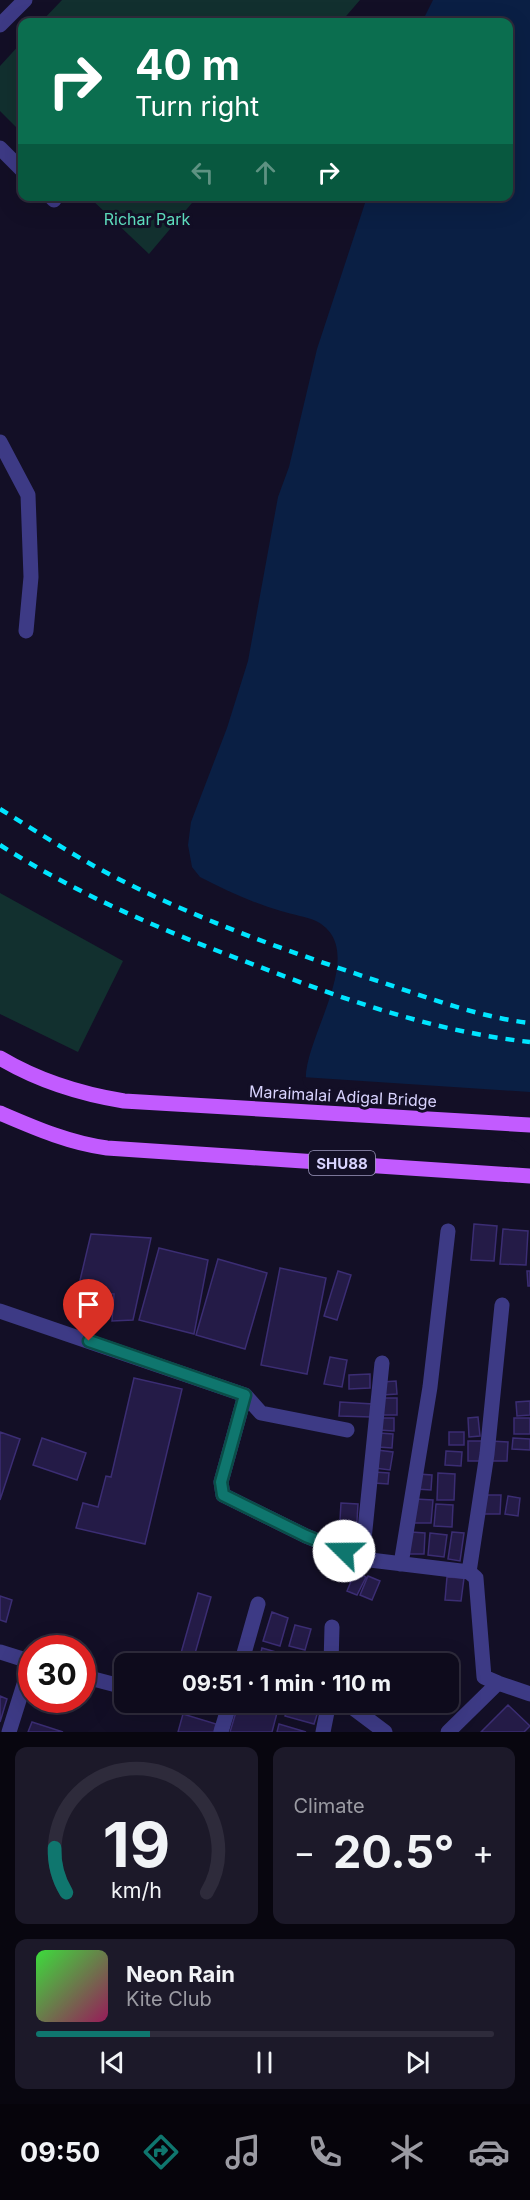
<!DOCTYPE html>
<meta charset="utf-8">
<style>
body{margin:0;font-family:Inter,sans-serif;background:#1c1929;color:#f1f3f6;height:100vh;display:flex;flex-direction:column;font-size:22px;white-space:nowrap}
*{box-sizing:border-box;margin:0}
p{font-size:20px;color:#9b9ba3}
.icon{flex:none;width:33px;height:33px;fill:none;stroke:currentColor;stroke-width:2;stroke-linecap:round;stroke-linejoin:round}
.map{position:relative;height:1732px;overflow:hidden}
.side{display:flex;flex-direction:column;gap:15px;padding:15px;background:#08060f;flex:1}
.side>*{flex:none}
.banner{position:absolute;left:18px;top:18px;width:495px;height:183px;border-radius:12px;box-shadow:0 6px 24px #0002,0 0 0 2px #2e2b3b;background:#0b6e4f;color:#fff;overflow:hidden}
.speed{position:absolute;left:18px;top:1635px;display:flex;gap:12px;font-size:30px;font-weight:700;text-align:center}
.speed>*{display:grid;place-content:center;width:78px;height:78px;border-radius:50%;background:#0e0b1c;box-shadow:0 6px 24px #0002,0 0 0 2px #2e2b3b;line-height:1}
.speed .limit{border:9px solid #d22;background:#fff;color:#111}
.pin{position:absolute;display:grid;place-items:center;width:51px;height:51px;color:#fff;margin:-62px -26px;border-radius:50% 50% 50% 0;rotate:-45deg;box-shadow:0 0 6px #0007}
.pin .icon{rotate:45deg}
.me{position:absolute;width:66px;margin:-33px;rotate:292deg;stroke-linejoin:round;filter:drop-shadow(0 0 4px #0008)}
.turn{display:flex;align-items:center;gap:21px;height:126px;padding:0 18px;font-size:27px}
.turn .icon{width:78px;height:78px;stroke-width:2.5}
.turn b{display:block;font-size:42px;line-height:51px}
.lanes{display:flex;align-items:center;height:57px;padding:0 18px;background:#0003;justify-content:center;gap:30px;direction:ltr}
.lanes .off{opacity:.35}
.big{font-size:45px;font-weight:700;line-height:1.1}
.side .tile{flex:1;display:flex;flex-direction:column;justify-content:center;gap:9px;min-width:0;padding:0 21px;border-radius:12px;background:#1c1929}
.side .dial{align-items:center;gap:0}
.dial svg{height:156px;overflow:visible;fill:none;stroke:#2e2b3b;stroke-width:7;stroke-linecap:round;text-anchor:middle}
.dial text{fill:#f1f3f6;stroke:none}
.song{display:flex;align-items:center;gap:18px}
.cover{width:72px;height:72px;border-radius:9px;background:linear-gradient(135deg,hsl(120 70% 55%),hsl(330 70% 35%))}
.played{height:6px;border-radius:3px;background:linear-gradient(90deg,#0f766e 25%,#2e2b3b 25%)}
.keys{display:flex;justify-content:space-around;direction:ltr}
.heat{display:flex;justify-content:space-between;align-items:center;font-size:33px;direction:ltr}
.side .tiles{flex:1;display:grid;gap:15px;grid-template-columns:1fr 1fr}
.tile:last-child{grid-column:span 2}
.trip{position:absolute;left:114px;top:1653px;width:345px;height:60px;border-radius:12px;background:#0e0b1c;box-shadow:0 6px 24px #0002,0 0 0 2px #2e2b3b;font-weight:700;line-height:60px;text-align:center}
.tabs{display:flex;height:96px;justify-content:space-around;align-items:center;background:#06040b;color:#9b9ba3}
.tabs .icon{width:42px;height:42px}
.tabs .selected{color:#0f766e}
.tabs b{font-size:27px;color:#f1f3f6}
.map>svg:first-child{display:block}
.green{fill:#12302f}
.water{fill:#0a1f44}
.pier{fill:#130f26}
.building{fill:#241b47;stroke:#3b2d73;stroke-width:1.5}
.lines{fill:none;stroke-linecap:round;stroke-linejoin:round}
.lane{stroke:#3d3a85;stroke-width:15}
.street{stroke:#3d3a85;stroke-width:15}
.primary{stroke:#c25bff;stroke-width:15}
.rail{stroke:#00e5ff;stroke-width:4.5;stroke-dasharray:9 8;stroke-linecap:butt}
.route-casing{stroke:#0a4d48;stroke-width:15}
.route{stroke:#0f766e;stroke-width:10}
.labels{text-anchor:middle;dominant-baseline:central;stroke-width:6;stroke-linejoin:round;paint-order:stroke}
.shield{fill:#130f26;stroke:#9e99be;stroke-width:1.5}
.shield-label{font-size:15px;font-weight:bold;fill:#d9d4ff}
.park-label{font-size:16px;fill:#5fe0c0;stroke:#130f26}
.street-label{font-size:16px;fill:#d9d4ff;stroke:#130f26}
</style>
<div class="map">
<svg width="530" height="1732" viewBox="0 0 530 1732">
<rect width="100%" height="100%" fill="#130f26"/>
<!-- green -->
<path class="green" d="M62,0H360L341,22H41Z
M22,42V133L0,111V66Z
M89,197H197L149,254Z
M0,893L123,961L78,1052L0,1014Z"/>
<!-- water -->
<path class="water" d="M433,0H530V1152L518,1139L306,1083C301,1040 372,950 316,921C305,916 293,915 281,911C253,903 225,890 200,877L192,867L188,845L191,822L227,728L248,661L278,497L289,467L317,349L367,197L508,196V22H422Z"/>
<!-- pier -->
<path class="pier" d="M302,1077L530,1092V1155L517,1142L479,1128L387,1106L315,1096L304,1085Z"/>
<!-- building -->
<path class="building" d="M474,1224L497,1226L494,1261L471,1260Z
M503,1229L528,1231L526,1265L500,1264Z
M91,1234L151,1238L133,1320L112,1321L114,1294L77,1293Z
M159,1248L208,1260L194,1334L139,1320Z
M218,1259L267,1273L245,1349L196,1335Z
M280,1268L326,1278L307,1374L261,1365Z
M338,1271L351,1275L337,1320L324,1316Z
M527,1271H530V1286H528Z
M330,1357L347,1360L342,1387L324,1384Z
M370,1374V1388L349,1389V1375Z
M134,1378L182,1389L145,1544L76,1528L83,1503L98,1507L106,1476L111,1477Z
M396,1381L397,1394L382,1395V1382Z
M381,1398H397V1415H381Z
M530,1401V1415L517,1416L516,1402Z
M340,1402L373,1404L372,1417L339,1416Z
M478,1417L480,1436L469,1437L468,1418Z
M380,1418H394V1431L379,1430Z
M514,1418H530V1434H514Z
M0,1432L20,1439L0,1500Z
M449,1432H464V1445H449Z
M379,1433L393,1434L392,1448L378,1447Z
M42,1438L86,1453L77,1480L33,1465Z
M513,1438L530,1439V1450L512,1449Z
M468,1441H482L483,1461H468Z
M490,1441L508,1442L507,1461H489Z
M377,1450L393,1452L390,1470L375,1468Z
M446,1451L462,1452L461,1466L445,1465Z
M374,1472L389,1473L388,1484L374,1483Z
M438,1473L455,1474L454,1500H437Z
M418,1474L432,1475L431,1490L416,1489Z
M485,1495H501L500,1514H484Z
M508,1496L520,1498L518,1516L505,1514Z
M415,1499L433,1500L431,1523H413Z
M341,1503L358,1504L356,1538L339,1537Z
M436,1504L453,1505L452,1527L434,1526Z
M411,1532L425,1533L424,1554H409Z
M452,1532L464,1533L460,1561L448,1559Z
M430,1533L447,1535L444,1557L428,1555Z
M355,1572L366,1577L357,1595L347,1591Z
M368,1576L380,1581L372,1600L360,1595Z
M447,1577L464,1578L461,1601L445,1600Z
M198,1593L211,1597L194,1657L181,1653Z
M0,1596L12,1600L6,1622L0,1620Z
M272,1612L288,1618L280,1646L263,1641Z
M295,1625L311,1629L305,1650L289,1646Z
M262,1648L297,1658L296,1664H258Z
M198,1655L228,1664H195Z
M0,1696L7,1699L0,1722Z
M239,1702L277,1713L272,1732H230Z
M289,1702H321L314,1724L285,1716Z
M508,1705L530,1726L524,1732H481Z
M183,1714L216,1724L214,1732H178Z
M32,1722L63,1732H28Z
M279,1724L306,1732H277Z"/>
<g class="lines">
<!-- lane -->
<path class="lane" d="M0,442L28,495L31,577L26,631"/>
<!-- street -->
<path class="street" d="M0,25L25,0
M0,148L22,170
M50,196L54,200
M0,1311L245,1395
M245,1395L221,1482L223,1495L306,1536L362,1559L469,1572L476,1578L484,1677L498,1683
M245,1395L261,1413L347,1430
M362,1559L382,1363
M401,1564L430,1387L448,1231
M469,1572L487,1454L502,1305
M0,1652L32,1662
M241,1664L258,1604
M331,1664L332,1627
M82,1676L124,1687
M345,1702L385,1732
M9,1732L31,1662
M221,1732L230,1702
M323,1732L329,1702
M448,1732L498,1683L530,1694"/>
<!-- primary -->
<path class="primary" d="M0,1058C37,1080 81,1094 124,1101L530,1125
M0,1113C35,1128 69,1143 107,1148L530,1176"/>
<!-- rail -->
<path class="rail" d="M0,809C31,828 62,848 94,866C184,915 283,950 381,982C429,998 479,1017 530,1023
M0,845C80,896 166,932 255,965C342,999 436,1032 530,1042"/>
</g>
<g class="lines">
<!-- route casing -->
<g class="route-casing">
<path id="route" d="M89,1341L245,1395L221,1482L223,1495L306,1536L344,1551"/>
</g>
<!-- route -->
<use href="#route" class="route"/>
</g>
<g class="labels">
<!-- shield labels -->
<rect class="shield" x="309" y="1151" width="66" height="24" rx="4.5"/>
<g class="shield-label">
<text x="342" y="1163">SHU88</text>
</g>
<!-- park labels -->
<g class="park-label">
<text x="147" y="219">Richar Park</text>
</g>
<!-- street labels -->
<g class="street-label">
<text transform="translate(343 1096) rotate(3)">Maraimalai Adigal Bridge</text>
</g>
</g>
</svg>
<div class="speed"><div class="limit">30</div></div>
<div class="pin" style="left:89px;top:1341px;background:#d93025"><svg class="icon" aria-label="arrive" viewBox="0 0 24 24"><path d="M6 21V4h12l-3 4 3 4H6"/></svg></div>
<svg class="me" style="left:344px;top:1551px" viewBox="-20 -20 40 40"><circle r="19" fill="#fff"/><path d="M0-13L10 11 0 6-10 11z" fill="#0f766e"/></svg>
<div class="trip">09:51 · 1 min · 110 m</div>
<div class="banner">
<div class="turn"><svg class="icon" aria-label="right" viewBox="0 0 24 24"><path d="M7 20v-9h11M14 6l5 5-5 5"/></svg><div><b>40 m</b>Turn right</div></div>
<div class="lanes"><svg class="icon off" aria-label="left" viewBox="0 0 24 24"><path d="M17 20v-9H6M10 6l-5 5 5 5"/></svg><svg class="icon off" aria-label="ahead" viewBox="0 0 24 24"><path d="M12 20V5M6 11l6-6 6 6"/></svg><svg class="icon" aria-label="right" viewBox="0 0 24 24"><path d="M7 20v-9h11M14 6l5 5-5 5"/></svg></div>
</div>
</div>
<section class="side">
<div class="tiles">
<div class="tile dial"><svg viewBox="0 0 100 80">
<path d="M14 69A42 42 0 1 1 86 69"/>
<path d="M14 69A42 42 0 0 1 8 46" stroke="#0f766e"/>
<text x="50" y="56" font-size="32" font-weight="700">19</text>
<text x="50" y="72" font-size="11">km/h</text>
</svg></div>
<div class="tile"><p>Climate</p>
<div class="heat"><a>−</a><b class="big">20.5°</b><a>+</a></div>
</div>
<div class="tile">
<div class="song"><i class="cover"></i><div><b>Neon Rain</b><p>Kite Club</p></div></div>
<div class="played"></div>
<div class="keys"><svg class="icon" aria-label="previous" viewBox="0 0 24 24"><path d="M18 5L8 12l10 7zM5 5v14"/></svg><svg class="icon" aria-label="pause" viewBox="0 0 24 24"><path d="M8 5v14M16 5v14"/></svg><svg class="icon" aria-label="next" viewBox="0 0 24 24"><path d="M6 5l10 7-10 7zM19 5v14"/></svg></div>
</div>
</div>
</section>
<nav class="tabs">
<b>09:50</b>
<svg class="icon selected" aria-label="directions" viewBox="0 0 24 24"><path d="M12 3l9 9-9 9-9-9zM9 14v-3h6M13 9l2 2-2 2"/></svg>
<svg class="icon" aria-label="music" viewBox="0 0 24 24"><path d="M9 18V5l10-2v13"/><circle cx="6" cy="18" r="3"/><circle cx="16" cy="16" r="3"/></svg>
<svg class="icon" aria-label="phone" viewBox="0 0 24 24"><path d="M5 4h4l2 5-3 2q2 4 5 5l2-3 5 2v4C11 20 4 13 5 4z"/></svg>
<svg class="icon" aria-label="climate" viewBox="0 0 24 24"><path d="M12 3v18M4 7l16 10M4 17L20 7"/></svg>
<svg class="icon" aria-label="car" viewBox="0 0 24 24"><path d="M5 17H2v-5l4-1 3-4h7l3 4 3 1v5h-3M9 17h6M6 11h13"/><circle cx="7" cy="17" r="2"/><circle cx="17" cy="17" r="2"/></svg>
</nav>
